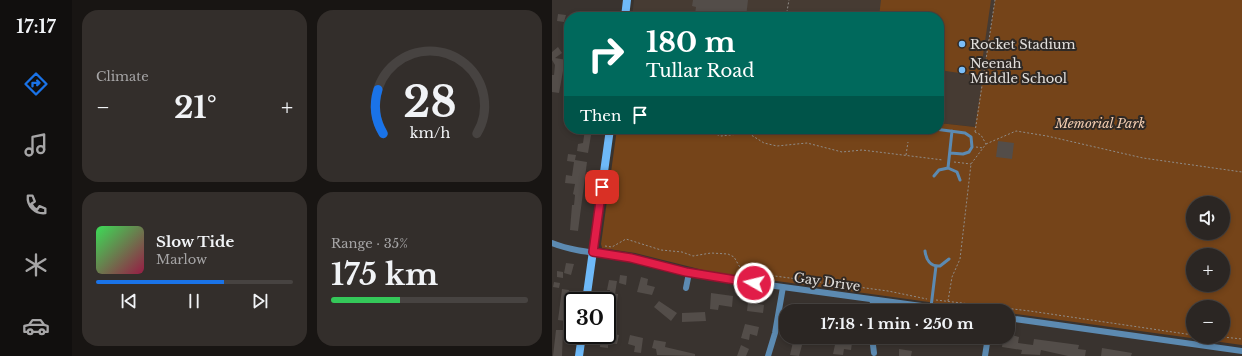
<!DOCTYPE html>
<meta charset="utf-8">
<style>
body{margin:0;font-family:"Libre Baskerville",serif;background:#332e2b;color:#f1f3f6;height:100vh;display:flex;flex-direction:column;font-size:15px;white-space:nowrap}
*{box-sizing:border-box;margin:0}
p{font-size:13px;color:#a6a5a6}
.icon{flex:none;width:22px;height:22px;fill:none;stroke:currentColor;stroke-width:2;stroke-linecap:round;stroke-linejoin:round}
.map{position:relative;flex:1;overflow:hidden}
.panel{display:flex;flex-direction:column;gap:10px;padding:10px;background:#181513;width:480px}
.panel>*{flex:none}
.banner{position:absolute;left:12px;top:12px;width:380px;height:122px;border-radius:16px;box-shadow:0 2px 6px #0003,0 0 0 1px #474341;background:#00695c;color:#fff;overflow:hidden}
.controls{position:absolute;left:634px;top:196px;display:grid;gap:8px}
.controls a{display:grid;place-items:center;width:44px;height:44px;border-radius:50%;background:#2b2623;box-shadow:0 2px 6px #0003,0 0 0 1px #474341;font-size:20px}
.speed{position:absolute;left:12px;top:292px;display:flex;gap:8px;font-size:20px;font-weight:700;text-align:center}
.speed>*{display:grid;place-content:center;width:52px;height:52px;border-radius:50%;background:#2b2623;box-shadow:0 2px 6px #0003,0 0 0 1px #474341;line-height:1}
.speed .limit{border:2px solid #111;border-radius:6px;background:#fff;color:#111}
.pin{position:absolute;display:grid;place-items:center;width:34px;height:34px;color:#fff;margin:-17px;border-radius:8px;box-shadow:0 2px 6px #0006}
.me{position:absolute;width:44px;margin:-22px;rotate:278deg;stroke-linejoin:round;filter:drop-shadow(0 0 3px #0008)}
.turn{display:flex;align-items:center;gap:14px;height:84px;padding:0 16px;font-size:18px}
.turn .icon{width:52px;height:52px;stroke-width:2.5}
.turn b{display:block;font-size:28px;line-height:34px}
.then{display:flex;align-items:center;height:38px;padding:0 16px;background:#0003;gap:8px;font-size:15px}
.big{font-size:30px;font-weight:700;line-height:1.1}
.panel .widget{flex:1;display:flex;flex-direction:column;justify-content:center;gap:6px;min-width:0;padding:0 14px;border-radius:16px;background:#332e2b}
.panel .dial{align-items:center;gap:0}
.dial svg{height:104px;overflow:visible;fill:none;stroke:#474341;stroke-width:7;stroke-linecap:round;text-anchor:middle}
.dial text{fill:#f1f3f6;stroke:none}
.song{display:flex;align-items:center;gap:12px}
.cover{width:48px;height:48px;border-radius:6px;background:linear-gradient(135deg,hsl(130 70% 55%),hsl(340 70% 35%))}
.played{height:4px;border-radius:2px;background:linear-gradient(90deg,#1a73e8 65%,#474341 65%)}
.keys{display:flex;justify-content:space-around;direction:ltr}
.heat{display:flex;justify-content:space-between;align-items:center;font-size:22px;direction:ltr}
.charge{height:6px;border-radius:3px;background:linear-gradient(90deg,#34c759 35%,#474341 0)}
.panel .tiles{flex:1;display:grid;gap:10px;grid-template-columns:repeat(2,1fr)}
.trip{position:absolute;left:227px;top:304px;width:236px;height:40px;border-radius:16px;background:#2b2623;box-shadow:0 2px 6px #0003,0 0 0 1px #474341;font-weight:700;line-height:40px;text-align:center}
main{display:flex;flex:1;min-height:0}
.menu{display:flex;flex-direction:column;width:72px;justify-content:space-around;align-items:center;background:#110f0e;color:#a6a5a6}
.menu .icon{width:28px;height:28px}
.menu .current{color:#1a73e8}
.menu b{font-size:18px;color:#f1f3f6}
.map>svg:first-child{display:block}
.built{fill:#463b33}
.green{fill:#754419;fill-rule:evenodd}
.building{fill:#534d49}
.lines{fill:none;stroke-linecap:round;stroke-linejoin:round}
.path{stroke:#908c88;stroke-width:1;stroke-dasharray:2 2;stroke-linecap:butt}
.service{stroke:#5c8ab1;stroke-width:3}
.minor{stroke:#5c8ab1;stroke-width:6}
.secondary{stroke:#6eb9f8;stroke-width:8}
.route-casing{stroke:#92132f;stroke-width:10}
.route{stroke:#e11d48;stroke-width:7}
.poi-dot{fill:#7bbef8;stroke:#2f2925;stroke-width:1.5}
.labels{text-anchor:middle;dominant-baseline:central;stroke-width:4;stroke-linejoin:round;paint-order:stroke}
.poi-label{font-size:13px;fill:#e2dfdc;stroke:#2f2925;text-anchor:start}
.park-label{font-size:13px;font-style:italic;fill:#f2ccb0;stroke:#2f2925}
.street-label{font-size:13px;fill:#e2dfdc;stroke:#2f2925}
</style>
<main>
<nav class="menu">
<b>17:17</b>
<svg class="icon current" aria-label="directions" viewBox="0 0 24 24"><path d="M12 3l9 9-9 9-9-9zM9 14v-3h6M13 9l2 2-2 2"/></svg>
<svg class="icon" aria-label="music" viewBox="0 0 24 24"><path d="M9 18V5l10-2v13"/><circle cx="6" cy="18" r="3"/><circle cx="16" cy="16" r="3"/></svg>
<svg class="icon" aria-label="phone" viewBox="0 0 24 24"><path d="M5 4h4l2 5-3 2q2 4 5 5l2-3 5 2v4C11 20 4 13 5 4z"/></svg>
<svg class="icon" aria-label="climate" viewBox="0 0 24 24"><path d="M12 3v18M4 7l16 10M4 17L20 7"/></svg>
<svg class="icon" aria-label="car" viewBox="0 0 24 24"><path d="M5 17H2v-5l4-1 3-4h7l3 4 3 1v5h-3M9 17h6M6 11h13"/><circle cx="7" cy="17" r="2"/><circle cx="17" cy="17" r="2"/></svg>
</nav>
<section class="panel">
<div class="tiles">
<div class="widget"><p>Climate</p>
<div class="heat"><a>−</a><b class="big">21°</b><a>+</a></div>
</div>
<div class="widget dial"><svg viewBox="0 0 100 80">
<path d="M14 69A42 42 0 1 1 86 69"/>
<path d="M14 69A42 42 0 0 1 10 35" stroke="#1a73e8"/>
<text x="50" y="56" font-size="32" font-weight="700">28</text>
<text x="50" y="72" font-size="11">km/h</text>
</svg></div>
<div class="widget">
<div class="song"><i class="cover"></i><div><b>Slow Tide</b><p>Marlow</p></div></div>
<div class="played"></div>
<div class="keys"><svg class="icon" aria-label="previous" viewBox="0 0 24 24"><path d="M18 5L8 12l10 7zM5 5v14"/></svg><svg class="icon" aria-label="pause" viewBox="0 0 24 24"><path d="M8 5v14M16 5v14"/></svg><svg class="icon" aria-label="next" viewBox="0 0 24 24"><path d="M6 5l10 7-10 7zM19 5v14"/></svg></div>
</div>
<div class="widget"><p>Range · 35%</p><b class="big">175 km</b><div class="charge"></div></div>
</div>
</section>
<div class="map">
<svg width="690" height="356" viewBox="0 0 690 356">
<rect width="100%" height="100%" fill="#39332f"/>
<!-- built -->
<path class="built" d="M82,0H443L424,127L387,123V17H80Z"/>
<!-- green -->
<path class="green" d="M329,0H439L428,76L387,70V17H327Z
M443,0H690V345L456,313V311H442L159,272L83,253L50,248L49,244L65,129H387V123L423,127ZM641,203H671V233H641ZM641,255H671V285H641ZM641,307H671V337H641Z"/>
<!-- building -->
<path class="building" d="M141,0H196L194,17H167L143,14L144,7L140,6Z
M6,14L14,15L12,22L5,21Z
M6,47L10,53L3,58L15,60L14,72L11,71L7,93L0,92V75H2L3,65L0,60V52Z
M33,129H40L36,153L25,151L26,144L31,143Z
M446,141L462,143L460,159L444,157Z
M16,154L24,155L23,160L35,162L26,231L18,230L20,205H22L23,195L21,194L23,184L13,183L14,175L20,176L22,162L15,161Z
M14,263L22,264L19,275L12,273Z
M5,271L11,272V278L5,277Z
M68,275L75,276L74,285L67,283Z
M89,277L96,279L95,285L103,287L100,295L85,292Z
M57,280L65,281L63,294H66L63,318L55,317L58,290H55Z
M2,282L8,283L7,288L1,287Z
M10,289L17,290L13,321L6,320Z
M159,293L181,296L180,307L167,305L166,310L158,309Z
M107,301L125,313L119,321L102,307Z
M196,302L212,305L211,313L195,311Z
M153,312L154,321L130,322V313Z
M193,324L207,327L205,336L198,334L197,340L189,338Z
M4,330H11L10,356H1Z
M55,333L67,335L65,344L56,343V348L48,347L49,335H55Z
M78,335L91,338L89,353L82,352L83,346L76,344Z
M460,335L467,337L466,343L481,345L482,339L527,345L526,349L534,350L533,356H516L489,350L488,355L469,354L470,350L450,347L451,339L457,340Z
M239,337L252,338L247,356L238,355L241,342L238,341Z
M102,340L114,342L113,347L143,354V356L105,355L104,349L100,348Z
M284,340L300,343L299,350L292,349L291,355L281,354Z
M189,345L197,349L194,356H185Z
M550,348L580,353L579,356H549Z
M347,349L360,351L359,356H347Z"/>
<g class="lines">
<!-- path -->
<path class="path" d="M225,17V15L234,17L237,0
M150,129L169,136L196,133L212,143L225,146L255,143L290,152L310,150L391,160
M423,132L443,0
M434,144L464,131L495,136L591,158L690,172
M424,147L431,148
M354,155L356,142
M402,162L419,164
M53,246L60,247L74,239L109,250L130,252L141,256L159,253L176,254L182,257L189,269L200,273L336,291L375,299
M384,300L478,311L641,335
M396,301L400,277L408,259L419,164L434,144L429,135L423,132
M432,311L433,306
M671,337L690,339"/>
<!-- service -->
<path class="service" d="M383,129L413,133L419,137L420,147L417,152L411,154L398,153
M396,168L400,131
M382,176L387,170L396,168L405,172L408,180
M373,251C374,259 378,267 388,266L397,259
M379,307L384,266"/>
<!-- minor -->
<path class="minor" d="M0,243C25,253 53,253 79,258C106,263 131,272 158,277L406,311
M134,288L137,273
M320,311L321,300
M456,318L690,351
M320,337L322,353
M216,356L223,333L231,287
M433,356L436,337"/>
<!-- secondary -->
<path class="secondary" d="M73,17L75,0
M34,301L58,129
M27,356L30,335"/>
</g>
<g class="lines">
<!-- route casing -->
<g class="route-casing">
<path id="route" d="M50,187L41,252L79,258L134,272L202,283"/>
</g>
<!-- route -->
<use href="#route" class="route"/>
</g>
<!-- markers -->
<g class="poi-dot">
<circle cx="410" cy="44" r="4"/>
<circle cx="410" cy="70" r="4"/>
</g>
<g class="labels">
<!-- poi labels -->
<g class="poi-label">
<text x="418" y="44">Rocket Stadium</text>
<text x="418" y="63">Neenah<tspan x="418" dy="15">Middle School</tspan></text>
</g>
<!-- park labels -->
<g class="park-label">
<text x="548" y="123">Memorial Park</text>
</g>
<!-- street labels -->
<g class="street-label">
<text transform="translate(275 282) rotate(8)">Gay Drive</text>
</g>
</g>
</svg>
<div class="controls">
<a><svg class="icon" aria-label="sound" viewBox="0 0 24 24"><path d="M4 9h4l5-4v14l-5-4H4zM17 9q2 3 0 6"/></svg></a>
<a>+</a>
<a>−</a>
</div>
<div class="speed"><div class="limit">30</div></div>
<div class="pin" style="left:50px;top:187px;background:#d93025"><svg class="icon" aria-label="arrive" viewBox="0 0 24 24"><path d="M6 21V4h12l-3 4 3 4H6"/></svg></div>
<svg class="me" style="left:202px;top:283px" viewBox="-20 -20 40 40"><circle r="17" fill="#e11d48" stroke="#fff" stroke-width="3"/><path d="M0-11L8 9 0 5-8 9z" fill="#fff"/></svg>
<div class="trip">17:18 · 1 min · 250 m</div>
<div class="banner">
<div class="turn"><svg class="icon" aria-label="right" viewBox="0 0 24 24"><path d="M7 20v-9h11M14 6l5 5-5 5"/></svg><div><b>180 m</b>Tullar Road</div></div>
<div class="then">Then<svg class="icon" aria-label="arrive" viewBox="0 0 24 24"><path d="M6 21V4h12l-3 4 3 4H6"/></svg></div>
</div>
</div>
</main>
